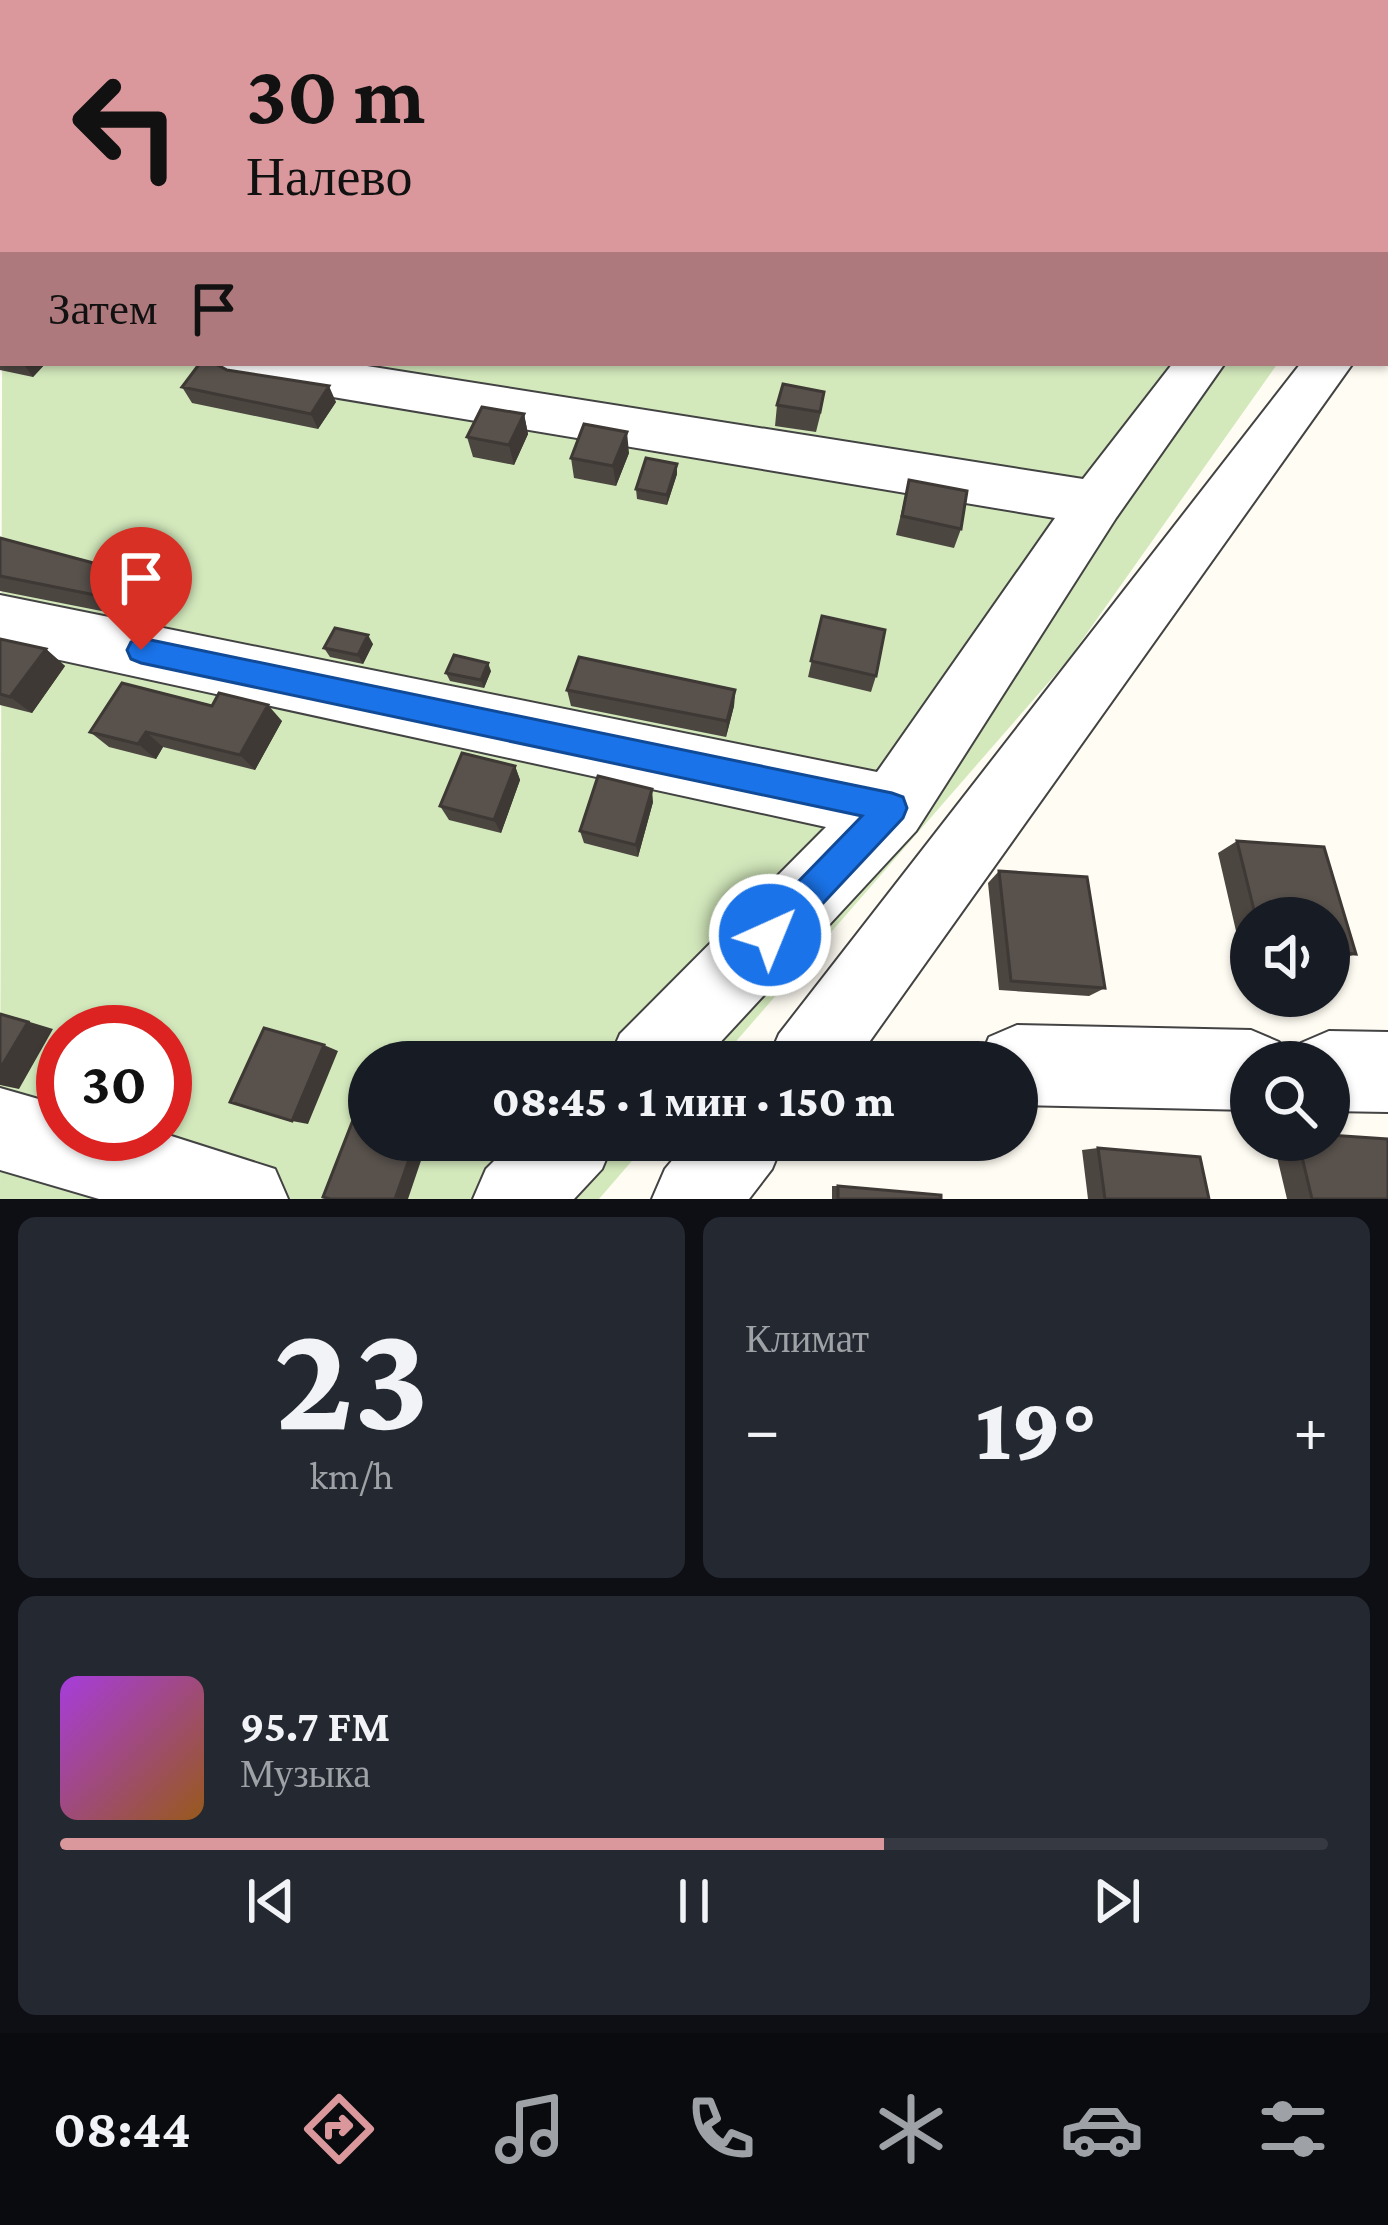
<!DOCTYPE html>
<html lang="ru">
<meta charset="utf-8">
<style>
body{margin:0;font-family:"Crimson Pro",serif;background:#242831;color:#f1f3f6;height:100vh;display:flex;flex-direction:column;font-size:45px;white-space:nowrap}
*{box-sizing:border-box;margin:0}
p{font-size:39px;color:#9ea1a6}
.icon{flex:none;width:66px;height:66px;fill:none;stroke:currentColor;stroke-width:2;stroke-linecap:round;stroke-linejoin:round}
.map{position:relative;height:1199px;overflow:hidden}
.drawer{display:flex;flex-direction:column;gap:18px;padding:18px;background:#0d0f14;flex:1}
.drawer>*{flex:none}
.hud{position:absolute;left:0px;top:0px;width:1389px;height:366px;box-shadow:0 3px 9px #0004;background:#da989c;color:#111;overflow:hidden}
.tools{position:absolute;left:1230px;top:897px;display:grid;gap:24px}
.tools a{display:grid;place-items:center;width:120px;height:120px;border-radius:50%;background:#171b24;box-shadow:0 3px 9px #0004;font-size:60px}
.speed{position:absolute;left:36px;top:1005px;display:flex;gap:24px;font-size:60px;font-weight:700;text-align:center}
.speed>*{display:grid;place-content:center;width:156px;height:156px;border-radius:50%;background:#171b24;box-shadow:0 3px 9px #0004;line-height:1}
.speed .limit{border:18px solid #d22;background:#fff;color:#111}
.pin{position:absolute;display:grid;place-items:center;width:102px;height:102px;color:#fff;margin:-123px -51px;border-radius:50% 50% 50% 0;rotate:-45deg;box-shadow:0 0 12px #0007}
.pin .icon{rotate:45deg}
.me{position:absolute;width:132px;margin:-66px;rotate:44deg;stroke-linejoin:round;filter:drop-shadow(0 0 9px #0008)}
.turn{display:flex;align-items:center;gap:42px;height:252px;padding:0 48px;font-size:54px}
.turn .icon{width:156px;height:156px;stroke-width:2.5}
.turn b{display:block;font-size:84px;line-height:102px}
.then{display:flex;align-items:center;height:114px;padding:0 48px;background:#0003;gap:24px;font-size:45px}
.big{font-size:90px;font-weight:800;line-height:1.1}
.drawer .widget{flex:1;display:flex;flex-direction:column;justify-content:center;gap:18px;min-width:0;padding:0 42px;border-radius:18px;background:#242831}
.drawer .dial{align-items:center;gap:0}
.dial b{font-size:156px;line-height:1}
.song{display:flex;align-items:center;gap:36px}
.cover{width:144px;height:144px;border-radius:18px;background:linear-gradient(135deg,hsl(280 70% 55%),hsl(30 70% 35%))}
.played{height:12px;border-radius:6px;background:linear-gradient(90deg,#da989c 65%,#363941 65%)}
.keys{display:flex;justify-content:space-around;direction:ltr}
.heat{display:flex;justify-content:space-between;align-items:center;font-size:66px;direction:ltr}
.drawer .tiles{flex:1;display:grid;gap:18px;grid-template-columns:1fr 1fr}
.widget:last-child{grid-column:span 2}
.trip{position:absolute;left:348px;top:1041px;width:690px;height:120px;border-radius:60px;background:#171b24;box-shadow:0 3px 9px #0004;font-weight:800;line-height:120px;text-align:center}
.tab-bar{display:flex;height:192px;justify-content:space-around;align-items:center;background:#090b0e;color:#9ea1a6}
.tab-bar .icon{width:84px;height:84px}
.tab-bar .active{color:#da989c}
.tab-bar b{font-size:54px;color:#f1f3f6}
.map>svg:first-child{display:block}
.green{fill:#d3e9bc;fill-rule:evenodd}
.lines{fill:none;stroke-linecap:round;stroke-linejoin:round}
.minor-casing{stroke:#434343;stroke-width:4}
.minor{fill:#fff;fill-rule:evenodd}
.wall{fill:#4c4641}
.shaded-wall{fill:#3e3935}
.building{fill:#58514c;stroke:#3e3935;stroke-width:3}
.route{fill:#1a73e8;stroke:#114b97;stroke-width:3}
</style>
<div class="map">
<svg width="1388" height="1199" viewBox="0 0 1388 1199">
<rect width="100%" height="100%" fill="#fffcf3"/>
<!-- green -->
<path class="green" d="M3,0H1388V207L1386,3H3V363H1278L1068,660L718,1062H369V1140H650L599,1199H0ZM63,1032H165V1134H63Z"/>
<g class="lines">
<!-- minor casing -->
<g class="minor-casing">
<path id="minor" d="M1117,0H1179L1182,3H1119Z
M1386,15H1388V37H1386Z
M0,116L3,117V141L0,140Z
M1386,116H1388L1386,142Z
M1386,264H1388L1386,297Z
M212,363H348L1083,479L1173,363H1225L1116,518L916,831L702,1062H608L620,1034L826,827L0,647V595L877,772L1055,518L237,381L219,375Z
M1301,363H1353L855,1062H767L779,1034Z
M1017,1025L1251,1030L1279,1042L1288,1062H1251V1110L1017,1105V1062H979L989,1037Z
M1329,1031L1388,1032V1112L1329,1111V1062H1293L1301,1043Z
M0,1088L63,1106V1134H165L275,1169L288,1199H99L0,1170Z
M515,1140H614L602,1169L574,1199H473L486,1169Z
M689,1140H784L772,1169L749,1199H652L665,1169Z"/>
</g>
<!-- minor -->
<use href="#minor" class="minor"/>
</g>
<!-- wall -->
<path class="wall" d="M914,0H1102V3H942Z
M3,311V363H46L33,377L0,370V314Z
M227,370L336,402L318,429L192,403L182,387Z
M777,405L821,412L816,432L775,426Z
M524,414L528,434L514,465L473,457L467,437Z
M629,453L616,486L574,478L571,458Z
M677,474L667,505L637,499L636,489Z
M909,480L961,529L954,548L896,535Z
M0,538L154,593L137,618L0,591Z
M822,616L876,676L871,692L808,677Z
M0,639L46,649L65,666L32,713L0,705Z
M373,644L363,664L330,657L324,648Z
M491,671L484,688L450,681L446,673Z
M567,690H735L734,706L726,737L571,706Z
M212,706L282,721L255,770L163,747L156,759L109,747L90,732Z
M515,766L520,780L501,833L449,820L440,806Z
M653,802L638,857L584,843L580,831Z
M1237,841L1324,847L1356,954L1329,963V918H1251V957H1242L1218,853Z
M999,871L1105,988L1089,996L999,990L988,883Z
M1273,1140H1329L1388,1199H1287Z
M1098,1148L1209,1199H1088L1082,1150Z
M832,1186H838L941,1199H832Z"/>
<!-- shaded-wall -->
<path class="shaded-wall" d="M28,363H46L33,377L25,366Z
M329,386L336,402L318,429L311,414Z
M524,414L528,434L514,465L509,445Z
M627,432L629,453L616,486L613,466Z
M677,464V474L667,505V495Z
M138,575L154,593L137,618L120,600Z
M368,635L373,644L363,664L358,655Z
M46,649L65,666L32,713L10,697Z
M488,663L491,671L484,688L481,680Z
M735,690L734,706L726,737L727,721Z
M268,705L282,721L255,770L240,755Z
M146,732L163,747L156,759L138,744Z
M515,766L520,780L501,833L494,820Z
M652,789L653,802L638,857L636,845Z
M0,1013L53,1029L19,1089L0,1085Z
M324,1045L338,1051L308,1124L292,1121Z
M165,1049L181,1054L165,1086Z
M416,1140H428L408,1199H395Z"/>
<!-- building -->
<path class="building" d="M22,0H158L154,3H18Z
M306,0H373L402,3H303Z
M1015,0H1102V3H1043Z
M1241,0H1369L1370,3H1242Z
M1373,0H1388V11L1386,3H1377Z
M3,311V362L0,361V314Z
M200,363H214L227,370L329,386L311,414L182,387Z
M783,384L824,392L820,412L777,405Z
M482,407L524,414L509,445L467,437Z
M584,424L627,432L613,466L571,458Z
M646,458L677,464L667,495L636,489Z
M909,480L967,491L961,529L902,516Z
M0,538L138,575L120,600L0,576Z
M822,616L885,630L876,676L811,661Z
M335,628L368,635L358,655L324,648Z
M0,639L46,649L10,697L0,694Z
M454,655L488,663L481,680L446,673Z
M579,657L735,690L727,721L567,690Z
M122,683L212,706L219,693L268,705L240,755L146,732L138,744L90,732Z
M462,753L515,766L494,820L440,806Z
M598,776L652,789L636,845L580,831Z
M1237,841L1324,847L1356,954L1329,952V918H1256Z
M999,871L1087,877L1105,988L1011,981Z
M0,1014L28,1022L0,1069Z
M264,1028L324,1045L292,1121L230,1102Z
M355,1115L369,1120V1140H416L395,1199H330L323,1197Z
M1329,1135L1388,1139V1199H1312L1298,1140H1329Z
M1098,1148L1200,1157L1209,1199H1105Z
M838,1186L941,1195V1199H838Z"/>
<!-- route -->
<path class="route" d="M141,638L892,793L903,797L907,808L903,818L782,947L770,952L758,947L753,935L758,923L862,816L141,663L131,659L127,650L131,642Z"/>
</svg>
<div class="tools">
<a><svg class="icon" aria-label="sound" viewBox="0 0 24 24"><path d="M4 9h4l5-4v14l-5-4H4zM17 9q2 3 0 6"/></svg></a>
<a><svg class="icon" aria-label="search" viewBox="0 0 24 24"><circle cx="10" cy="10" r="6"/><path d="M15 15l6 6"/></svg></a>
</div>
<div class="speed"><div class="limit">30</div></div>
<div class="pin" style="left:141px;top:650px;background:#d93025"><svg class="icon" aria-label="arrive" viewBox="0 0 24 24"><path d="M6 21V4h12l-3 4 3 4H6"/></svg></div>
<svg class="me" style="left:770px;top:935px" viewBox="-20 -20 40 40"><circle r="17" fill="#1a73e8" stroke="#fff" stroke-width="3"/><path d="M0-11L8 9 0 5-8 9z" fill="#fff"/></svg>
<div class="trip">08:45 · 1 мин · 150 m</div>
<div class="hud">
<div class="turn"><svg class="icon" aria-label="left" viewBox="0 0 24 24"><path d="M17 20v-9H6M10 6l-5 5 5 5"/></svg><div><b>30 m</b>Налево</div></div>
<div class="then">Затем<svg class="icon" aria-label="arrive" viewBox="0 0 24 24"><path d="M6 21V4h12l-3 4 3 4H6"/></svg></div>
</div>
</div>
<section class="drawer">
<div class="tiles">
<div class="widget dial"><b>23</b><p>km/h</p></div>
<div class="widget"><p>Климат</p>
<div class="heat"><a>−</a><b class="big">19°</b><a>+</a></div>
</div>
<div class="widget">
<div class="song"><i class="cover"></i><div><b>95.7 FM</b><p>Музыка</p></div></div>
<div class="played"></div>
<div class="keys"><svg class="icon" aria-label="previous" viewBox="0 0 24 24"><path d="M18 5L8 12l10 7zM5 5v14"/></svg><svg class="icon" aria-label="pause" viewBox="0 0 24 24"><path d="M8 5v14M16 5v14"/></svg><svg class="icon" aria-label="next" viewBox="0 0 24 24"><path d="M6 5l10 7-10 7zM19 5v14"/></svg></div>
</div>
</div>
</section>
<nav class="tab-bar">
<b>08:44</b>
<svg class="icon active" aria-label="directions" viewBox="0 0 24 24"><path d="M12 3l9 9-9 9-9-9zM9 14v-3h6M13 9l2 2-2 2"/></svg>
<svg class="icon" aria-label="music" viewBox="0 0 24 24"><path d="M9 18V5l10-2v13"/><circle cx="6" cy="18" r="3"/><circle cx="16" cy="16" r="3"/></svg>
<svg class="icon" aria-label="phone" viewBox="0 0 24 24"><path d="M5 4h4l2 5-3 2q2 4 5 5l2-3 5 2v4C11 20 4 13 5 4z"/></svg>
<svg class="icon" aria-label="climate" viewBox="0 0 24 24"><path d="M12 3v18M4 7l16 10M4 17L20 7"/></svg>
<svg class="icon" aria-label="car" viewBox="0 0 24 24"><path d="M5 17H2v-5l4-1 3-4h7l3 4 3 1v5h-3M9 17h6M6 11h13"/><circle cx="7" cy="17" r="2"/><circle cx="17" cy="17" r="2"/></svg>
<svg class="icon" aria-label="filters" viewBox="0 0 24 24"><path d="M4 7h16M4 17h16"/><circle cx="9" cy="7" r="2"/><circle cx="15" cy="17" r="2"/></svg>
</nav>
